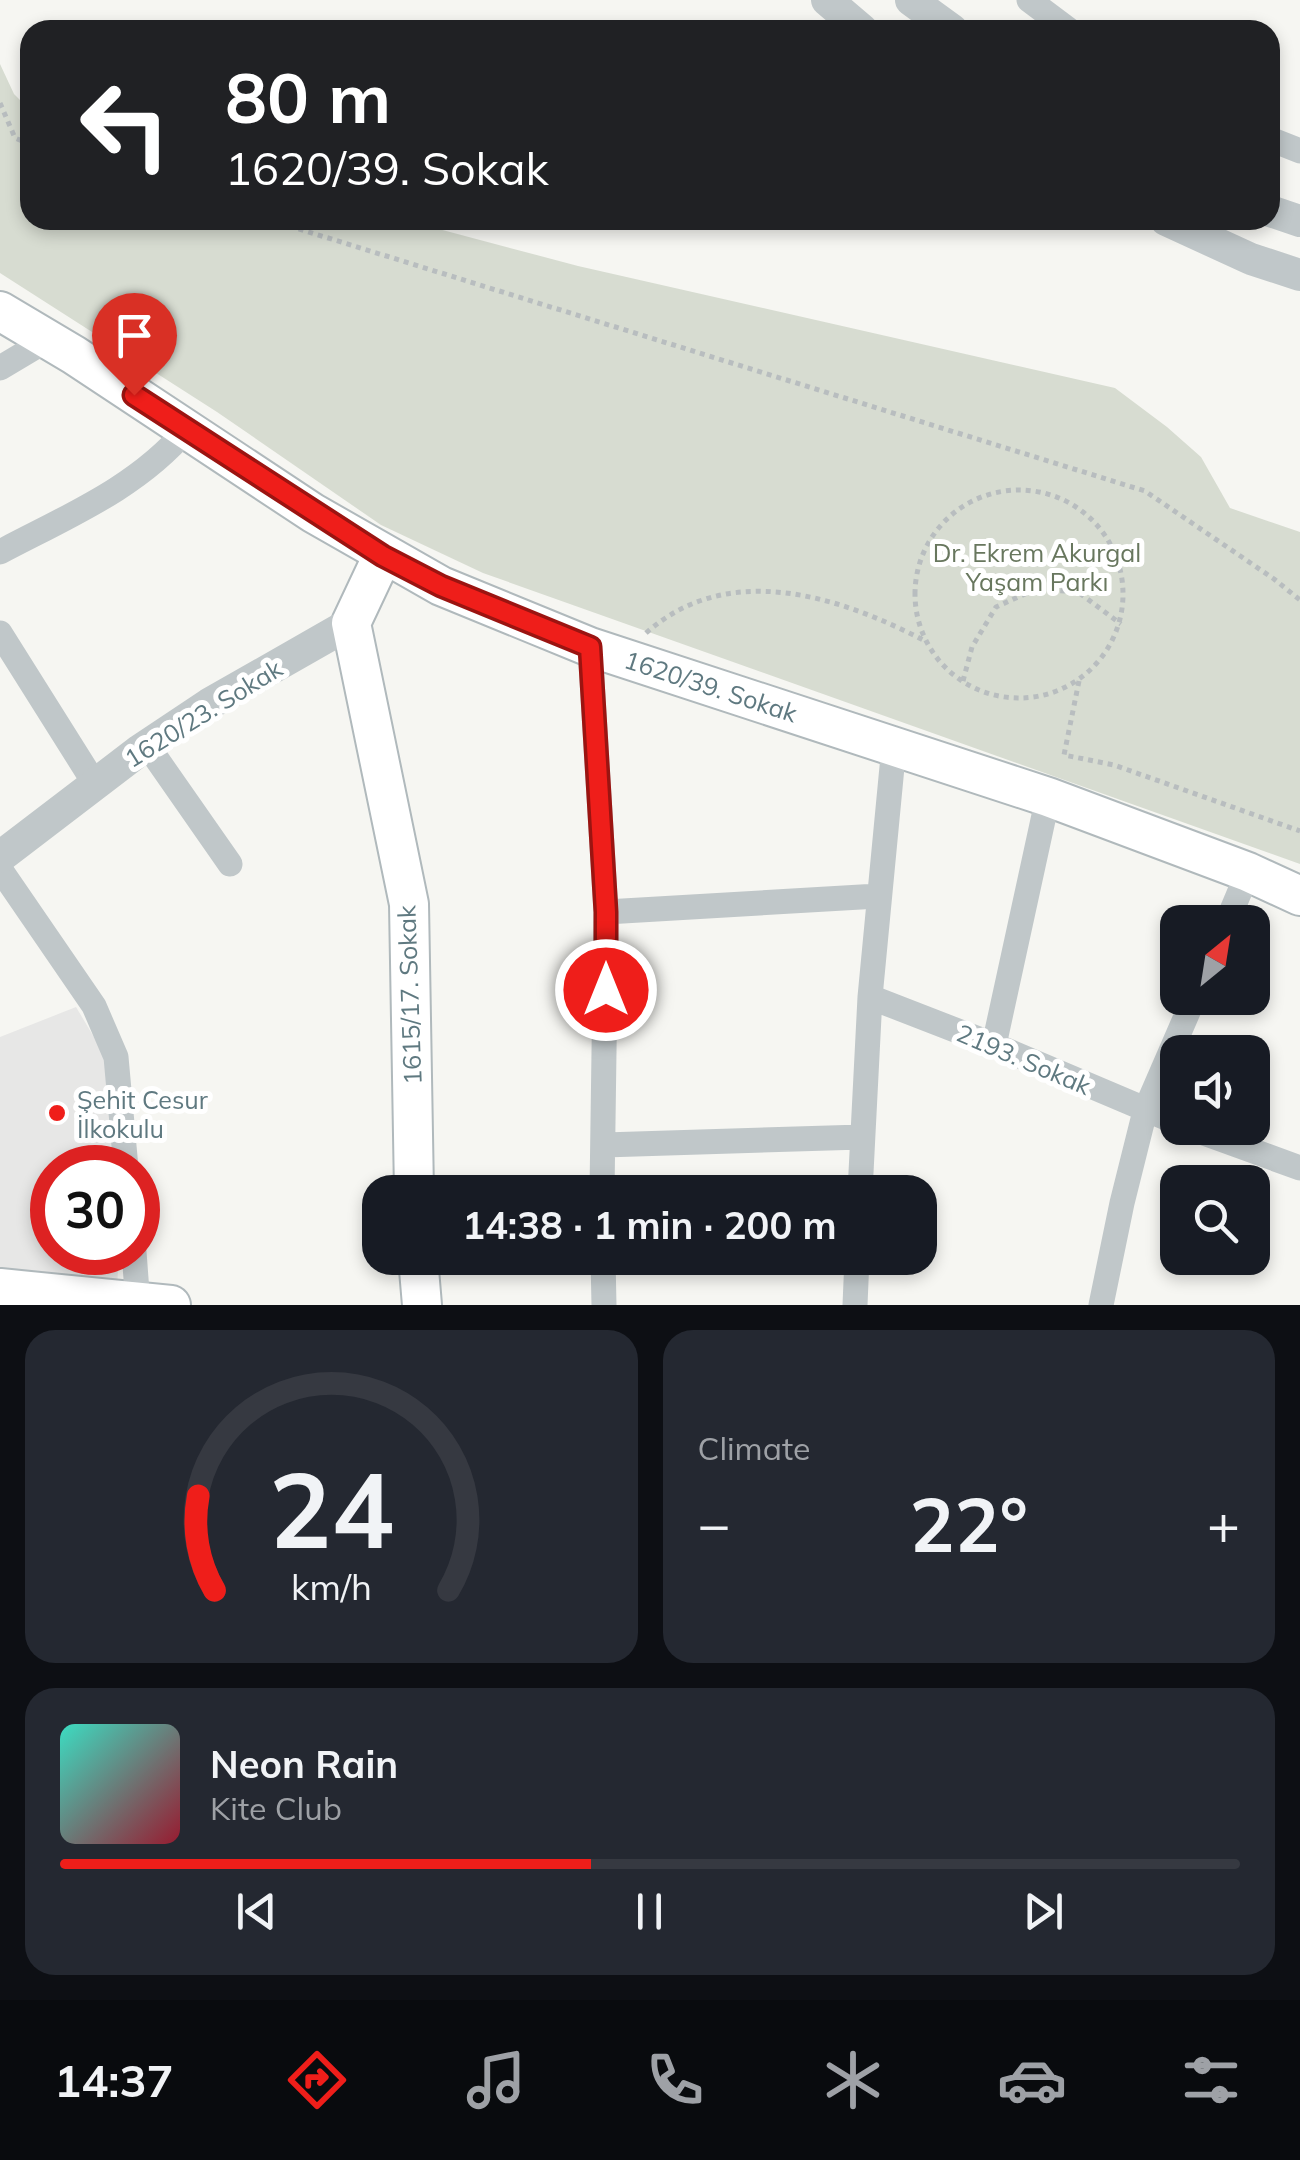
<!DOCTYPE html>
<meta charset="utf-8">
<style>
body{margin:0;font-family:Mulish,sans-serif;background:#242831;color:#f1f3f6;height:100vh;display:flex;flex-direction:column;font-size:38px;white-space:nowrap}
*{box-sizing:border-box;margin:0}
p{font-size:32px;color:#9ea1a6}
.icon{flex:none;width:55px;height:55px;fill:none;stroke:currentColor;stroke-width:2;stroke-linecap:round;stroke-linejoin:round}
.map{position:relative;height:1305px;overflow:hidden}
.drawer{display:flex;flex-direction:column;gap:25px;padding:25px;background:#0d0f14;flex:1}
.drawer>*{flex:none}
.top-card{position:absolute;left:20px;top:20px;width:1260px;height:210px;border-radius:30px;box-shadow:0 5px 15px #0003;background:#202124;color:#fff;overflow:hidden}
.needle{width:65px;rotate:30deg}
.controls{position:absolute;left:1160px;top:905px;display:grid;gap:20px}
.controls a{display:grid;place-items:center;width:110px;height:110px;border-radius:20px;background:#171b24;box-shadow:0 5px 15px #0003;font-size:50px}
.speed{position:absolute;left:30px;top:1145px;display:flex;gap:20px;font-size:50px;font-weight:700;text-align:center}
.speed>*{display:grid;place-content:center;width:130px;height:130px;border-radius:50%;background:#171b24;box-shadow:0 5px 15px #0003;line-height:1}
.speed .limit{border:15px solid #d22;background:#fff;color:#111}
.pin{position:absolute;display:grid;place-items:center;width:85px;height:85px;color:#fff;margin:-102px -42px;border-radius:50% 50% 50% 0;rotate:-45deg;box-shadow:0 0 10px #0007}
.pin .icon{rotate:45deg}
.me{position:absolute;width:110px;margin:-55px;rotate:0deg;stroke-linejoin:round;filter:drop-shadow(0 0 8px #0008)}
.turn{display:flex;align-items:center;gap:35px;height:210px;padding:0 40px;font-size:45px}
.turn .icon{width:130px;height:130px;stroke-width:2.5}
.turn b{display:block;font-size:70px;line-height:85px}
.big{font-size:75px;font-weight:700;line-height:1.1}
.drawer .card{flex:1;display:flex;flex-direction:column;justify-content:center;gap:15px;min-width:0;padding:0 35px;border-radius:30px;background:#242831}
.drawer .dial{align-items:center;gap:0}
.dial svg{height:260px;overflow:visible;fill:none;stroke:#363941;stroke-width:7;stroke-linecap:round;text-anchor:middle}
.dial text{fill:#f1f3f6;stroke:none}
.song{display:flex;align-items:center;gap:30px}
.cover{width:120px;height:120px;border-radius:15px;background:linear-gradient(135deg,hsl(170 70% 55%),hsl(350 70% 35%))}
.played{height:10px;border-radius:5px;background:linear-gradient(90deg,#ef1e1a 45%,#363941 45%)}
.keys{display:flex;justify-content:space-around;direction:ltr}
.heat{display:flex;justify-content:space-between;align-items:center;font-size:55px;direction:ltr}
.drawer .tiles{flex:1;display:grid;gap:25px;grid-template-columns:1fr 1fr}
.card:last-child{grid-column:span 2}
.trip{position:absolute;left:362px;top:1175px;width:575px;height:100px;border-radius:30px;background:#171b24;box-shadow:0 5px 15px #0003;font-weight:700;line-height:100px;text-align:center}
.menu{display:flex;height:160px;justify-content:space-around;align-items:center;background:#090b0e;color:#9ea1a6}
.menu .icon{width:70px;height:70px}
.menu .current{color:#ef1e1a}
.menu b{font-size:45px;color:#f1f3f6}
.map>svg:first-child{display:block}
.built{fill:#e7e7e6}
.green{fill:#d7dcd1}
.lines{fill:none;stroke-linecap:round;stroke-linejoin:round}
.secondary-casing{stroke:#b0b9bc;stroke-width:42}
.path{stroke:#b8bdbf;stroke-width:5;stroke-dasharray:5 5;stroke-linecap:butt}
.minor{stroke:#c0c7c9;stroke-width:25}
.tertiary{stroke:#c0c7c9;stroke-width:32}
.secondary{stroke:#fff;stroke-width:38}
.route-casing{stroke:#9b1411;stroke-width:25}
.route{stroke:#ef1e1a;stroke-width:18}
.poi-dot{fill:#ef1e1a;stroke:#fff;stroke-width:4}
.labels{text-anchor:middle;dominant-baseline:central;stroke-width:10;stroke-linejoin:round;paint-order:stroke}
.park-label{font-size:25px;fill:#68775e;stroke:#fff}
.street-label{font-size:25px;fill:#5f7980;stroke:#fff}
.poi-label{font-size:25px;fill:#5f7980;stroke:#fff;text-anchor:start}
</style>
<div class="map">
<svg width="1300" height="1305" viewBox="0 0 1300 1305">
<rect width="100%" height="100%" fill="#f6f6f2"/>
<!-- built -->
<path class="built" d="M76,1007L107,1059L119,1167L52,1168V1252L119,1253L117,1287L0,1283V1037Z"/>
<!-- green -->
<path class="green" d="M0,64L14,94L30,110V220H405L578,266L1115,388L1167,427L1201,457L1230,508L1300,532V864L483,573L381,525L217,412L0,273Z"/>
<g class="lines">
<!-- secondary casing -->
<g class="secondary-casing">
<path id="secondary" d="M0,311L74,355L313,513L441,586L590,647L1048,797L1248,872L1300,896
M383,555L351,623L409,904L414,1192
M418,1258L422,1305
M0,1288L171,1305"/>
</g>
<!-- path -->
<path class="path" d="M0,103L15,138L30,144
M270,220L1145,491L1274,579L1300,600
M915 594a104 104 0 1 1 208 0a104 104 0 1 1-208 0Z
M646,633C728,560 839,596 925,641
M963,681L972,647L996,607L1036,589L1078,592L1121,624
M1079,681L1064,755L1114,765L1300,831"/>
<!-- minor -->
<path class="minor" d="M1029,0L1069,30
M1270,139L1300,151
M0,368L47,340
M0,552C66,517 137,488 186,430
M0,633L95,784
M590,647L606,912L602,1192
M147,745L230,864
M0,869L94,1006L116,1057L126,1168
M606,912L878,896
M1227,922L1248,872
M870,997L994,1045L1178,1123
M994,1045L1048,797
M1190,1128L1300,1168
M604,1145L862,1137
M860,1192L870,997L894,746
M134,1252L138,1305
M603,1258L604,1305
M855,1305L857,1258
M1101,1305L1122,1203L1145,1111L1194,998"/>
<!-- tertiary -->
<path class="tertiary" d="M827,0L862,30
M911,0L952,30
M1270,211L1300,221
M1166,220L1251,259L1300,275
M0,857L140,750L209,704L351,623"/>
<!-- secondary -->
<use href="#secondary" class="secondary"/>
</g>
<g class="lines">
<!-- route casing -->
<g class="route-casing">
<path id="route" d="M134,395L383,556L441,586L590,647L606,912V990"/>
</g>
<!-- route -->
<use href="#route" class="route"/>
</g>
<!-- markers -->
<circle class="poi-dot" cx="57" cy="1113" r="10"/>
<g class="labels">
<!-- park labels -->
<g class="park-label">
<text x="1037" y="552">Dr. Ekrem Akurgal<tspan x="1037" dy="29">Yaşam Parkı</tspan></text>
</g>
<!-- street labels -->
<g class="street-label">
<text transform="translate(711 686) rotate(18)">1620/39. Sokak</text>
<text transform="translate(203 713) rotate(-32)">1620/23. Sokak</text>
<text transform="translate(409 995) rotate(-92)">1615/17. Sokak</text>
<text transform="translate(1024 1059) rotate(23)">2193. Sokak</text>
</g>
<!-- poi labels -->
<g class="poi-label">
<text x="77" y="1099">Şehit Cesur<tspan x="77" dy="29">İlkokulu</tspan></text>
</g>
</g>
</svg>
<div class="controls">
<a><svg class="needle" viewBox="-14 -14 28 28"><path d="M0-13l5 13h-10z" fill="#e53935"/><path d="M0 13l5-13h-10z" fill="#9ea1a6"/></svg></a>
<a><svg class="icon" aria-label="sound" viewBox="0 0 24 24"><path d="M4 9h4l5-4v14l-5-4H4zM17 9q2 3 0 6"/></svg></a>
<a><svg class="icon" aria-label="search" viewBox="0 0 24 24"><circle cx="10" cy="10" r="6"/><path d="M15 15l6 6"/></svg></a>
</div>
<div class="speed"><div class="limit">30</div></div>
<div class="pin" style="left:134px;top:395px;background:#d93025"><svg class="icon" aria-label="arrive" viewBox="0 0 24 24"><path d="M6 21V4h12l-3 4 3 4H6"/></svg></div>
<svg class="me" style="left:606px;top:990px" viewBox="-20 -20 40 40"><circle r="17" fill="#ef1e1a" stroke="#fff" stroke-width="3"/><path d="M0-11L8 9 0 5-8 9z" fill="#fff"/></svg>
<div class="trip">14:38 · 1 min · 200 m</div>
<div class="top-card">
<div class="turn"><svg class="icon" aria-label="left" viewBox="0 0 24 24"><path d="M17 20v-9H6M10 6l-5 5 5 5"/></svg><div><b>80 m</b>1620/39. Sokak</div></div>
</div>
</div>
<section class="drawer">
<div class="tiles">
<div class="card dial"><svg viewBox="0 0 100 80">
<path d="M14 69A42 42 0 1 1 86 69"/>
<path d="M14 69A42 42 0 0 1 9 40" stroke="#ef1e1a"/>
<text x="50" y="56" font-size="32" font-weight="700">24</text>
<text x="50" y="72" font-size="11">km/h</text>
</svg></div>
<div class="card"><p>Climate</p>
<div class="heat"><a>−</a><b class="big">22°</b><a>+</a></div>
</div>
<div class="card">
<div class="song"><i class="cover"></i><div><b>Neon Rain</b><p>Kite Club</p></div></div>
<div class="played"></div>
<div class="keys"><svg class="icon" aria-label="previous" viewBox="0 0 24 24"><path d="M18 5L8 12l10 7zM5 5v14"/></svg><svg class="icon" aria-label="pause" viewBox="0 0 24 24"><path d="M8 5v14M16 5v14"/></svg><svg class="icon" aria-label="next" viewBox="0 0 24 24"><path d="M6 5l10 7-10 7zM19 5v14"/></svg></div>
</div>
</div>
</section>
<nav class="menu">
<b>14:37</b>
<svg class="icon current" aria-label="directions" viewBox="0 0 24 24"><path d="M12 3l9 9-9 9-9-9zM9 14v-3h6M13 9l2 2-2 2"/></svg>
<svg class="icon" aria-label="music" viewBox="0 0 24 24"><path d="M9 18V5l10-2v13"/><circle cx="6" cy="18" r="3"/><circle cx="16" cy="16" r="3"/></svg>
<svg class="icon" aria-label="phone" viewBox="0 0 24 24"><path d="M5 4h4l2 5-3 2q2 4 5 5l2-3 5 2v4C11 20 4 13 5 4z"/></svg>
<svg class="icon" aria-label="climate" viewBox="0 0 24 24"><path d="M12 3v18M4 7l16 10M4 17L20 7"/></svg>
<svg class="icon" aria-label="car" viewBox="0 0 24 24"><path d="M5 17H2v-5l4-1 3-4h7l3 4 3 1v5h-3M9 17h6M6 11h13"/><circle cx="7" cy="17" r="2"/><circle cx="17" cy="17" r="2"/></svg>
<svg class="icon" aria-label="filters" viewBox="0 0 24 24"><path d="M4 7h16M4 17h16"/><circle cx="9" cy="7" r="2"/><circle cx="15" cy="17" r="2"/></svg>
</nav>
